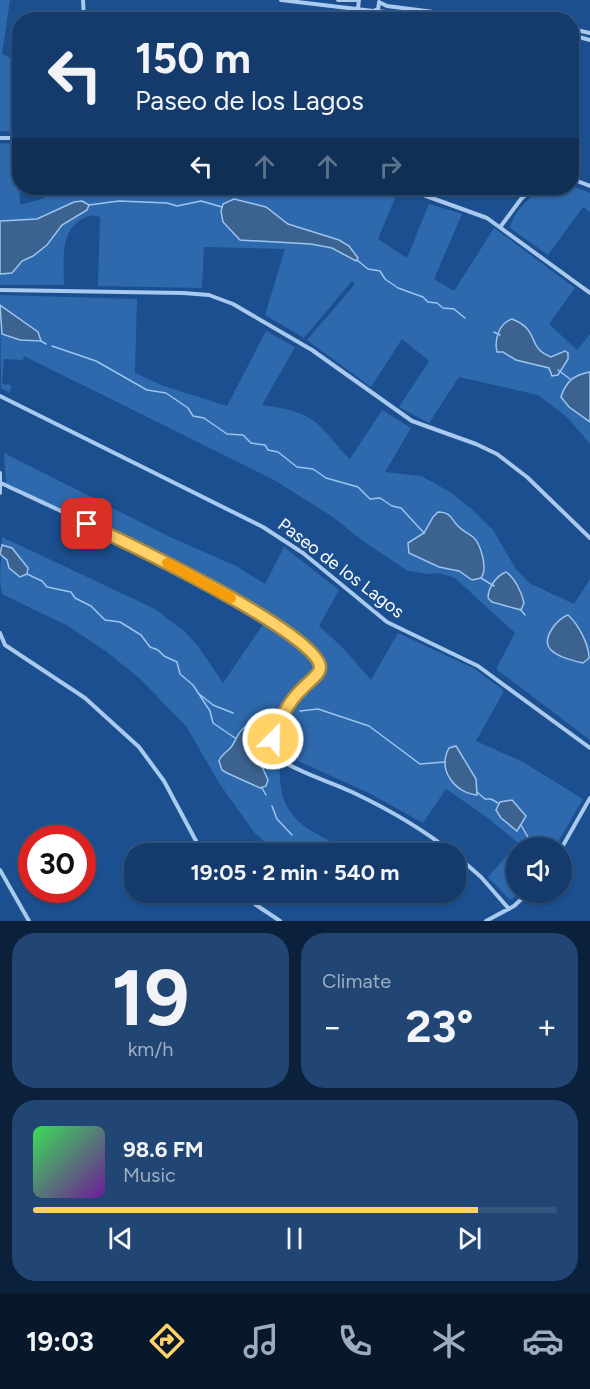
<!DOCTYPE html>
<meta charset="utf-8">
<style>
body{margin:0;font-family:Figtree,sans-serif;background:#214673;color:#f1f3f6;height:100vh;display:flex;flex-direction:column;font-size:22px;white-space:nowrap}
*{box-sizing:border-box;margin:0}
p{font-size:20px;color:#9dadc1}
.icon{flex:none;width:33px;height:33px;fill:none;stroke:currentColor;stroke-width:2;stroke-linecap:round;stroke-linejoin:round}
.map{position:relative;height:921px;overflow:hidden}
.panel{display:flex;flex-direction:column;gap:12px;padding:12px;background:#0b203b;flex:1}
.panel>*{flex:none}
.banner{position:absolute;left:12px;top:12px;width:567px;height:183px;border-radius:24px;box-shadow:0 2px 4px #0004,0 0 0 2px #33557e;background:#143b6b;color:#f1f3f6;overflow:hidden}
.controls{position:absolute;left:506px;top:837px;display:grid;gap:12px}
.controls a{display:grid;place-items:center;width:66px;height:66px;border-radius:50%;background:#143b6b;box-shadow:0 2px 4px #0004,0 0 0 2px #33557e;font-size:30px}
.speed{position:absolute;left:18px;top:825px;display:flex;gap:12px;font-size:30px;font-weight:700;text-align:center}
.speed>*{display:grid;place-content:center;width:78px;height:78px;border-radius:50%;background:#143b6b;box-shadow:0 2px 4px #0004,0 0 0 2px #33557e;line-height:1}
.speed .limit{border:9px solid #d22;background:#fff;color:#111}
.pin{position:absolute;display:grid;place-items:center;width:51px;height:51px;color:#fff;margin:-26px;border-radius:12px;box-shadow:0 3px 9px #0006}
.me{position:absolute;width:66px;margin:-33px;rotate:23deg;stroke-linejoin:round;filter:drop-shadow(0 0 4px #0008)}
.turn{display:flex;align-items:center;gap:21px;height:126px;padding:0 24px;font-size:27px}
.turn .icon{width:78px;height:78px;stroke-width:2.5}
.turn b{display:block;font-size:42px;line-height:51px}
.lanes{display:flex;align-items:center;height:57px;padding:0 24px;background:#0003;justify-content:center;gap:30px;direction:ltr}
.lanes .off{opacity:.35}
.big{font-size:45px;font-weight:700;line-height:1.1}
.panel .tile{flex:1;display:flex;flex-direction:column;justify-content:center;gap:9px;min-width:0;padding:0 21px;border-radius:24px;background:#214673}
.panel .dial{align-items:center;gap:0}
.dial b{font-size:78px;line-height:1}
.song{display:flex;align-items:center;gap:18px}
.cover{width:72px;height:72px;border-radius:9px;background:linear-gradient(135deg,hsl(130 70% 55%),hsl(280 70% 35%))}
.played{height:6px;border-radius:3px;background:linear-gradient(90deg,#ffd166 85%,#33557e 85%)}
.keys{display:flex;justify-content:space-around;direction:ltr}
.heat{display:flex;justify-content:space-between;align-items:center;font-size:33px;direction:ltr}
.panel .tiles{flex:1;display:grid;gap:12px;grid-template-columns:1fr 1fr}
.tile:last-child{grid-column:span 2}
.trip{position:absolute;left:124px;top:843px;width:342px;height:60px;border-radius:24px;background:#143b6b;box-shadow:0 2px 4px #0004,0 0 0 2px #33557e;font-weight:700;line-height:60px;text-align:center}
.tabs{display:flex;height:96px;justify-content:space-around;align-items:center;background:#08182b;color:#9dadc1}
.tabs .icon{width:42px;height:42px}
.tabs .on{color:#ffd166}
.tabs b{font-size:27px;color:#f1f3f6}
.map>svg:first-child{display:block}
.green{fill:#2e69ad}
.water{fill:#3c6290;stroke:#9cc4f0;stroke-width:1.5}
.lines{fill:none;stroke-linecap:round;stroke-linejoin:round}
.stream{stroke:#9cc4f0;stroke-width:1.5}
.street{stroke:#a9c9ee;stroke-width:4}
.route-casing{stroke:#a68842;stroke-width:15}
.route{stroke:#ffd166;stroke-width:10}
.slow{stroke:#f59e0b;stroke-width:10}
.labels{text-anchor:middle;dominant-baseline:central;stroke-width:6;stroke-linejoin:round;paint-order:stroke}
.street-label{font-size:18px;fill:#fff;stroke:#1b4f8f}
</style>
<div class="map">
<svg width="590" height="921" viewBox="0 0 590 921">
<rect width="100%" height="100%" fill="#1b4f8f"/>
<!-- green -->
<path class="green" d="M0,0H10L2,54L19,62V132L0,131Z
M0,143L19,144L20,205L42,199L61,188H390L398,191L378,239L407,258L429,204L462,214L434,279L454,291L494,228L575,288L549,324L577,350L590,334V444L568,418L538,395L459,377L429,423L401,408L399,407L429,361L402,339L371,387L307,340L355,284L352,281L304,338L265,315L285,249L204,247L202,288L98,286L100,217C93,215 88,215 82,219C59,232 64,262 64,285H0Z
M572,186L590,193V212L583,207L548,255L510,228C512,213 531,196 543,188Z
M0,295L137,299L135,373L164,386L227,406L266,331L295,347L262,405C283,408 305,411 321,427C331,437 339,449 350,459L382,410L411,428L385,472L421,476L450,492L473,510L493,530L516,569L529,583L574,604L590,579V740L496,669L515,633L455,578L439,573L429,574L408,571L363,541L330,515L274,480L24,356L23,360L4,359L2,384L11,385L10,393L1,388Z
M4,453L170,537L236,566L265,584L284,547L339,590L319,626L344,649L371,680L398,633L475,669L504,691L476,741L523,762L583,799L555,847L516,848V892L520,893L512,899H509L488,877L518,843L488,818L446,789L423,823L371,794L285,755C269,732 308,689 324,672L319,659L304,643L220,589L6,483Z
M2,537L155,609L184,631L198,646L223,683L264,623L293,642L314,663V668L278,707L286,706C280,718 268,736 272,749C274,755 280,760 280,765C277,823 311,831 356,853H276L254,832L219,783L186,726L139,678L107,652L68,626L2,594L0,579Z"/>
<!-- water -->
<path class="water" d="M234,199L266,207L288,224L339,240L349,246L358,258L356,261L332,248L311,244L240,240L223,222L221,211L223,204Z
M82,201L89,205L87,210L62,225L47,245L33,256L22,261L12,273L0,274V221L37,219L74,202Z
M0,305L38,332L41,341L20,340L2,334Z
M512,319C542,331 525,347 551,357L565,351L568,353V359L558,375L552,376L549,368L516,360L503,352H497C494,340 499,323 512,319Z
M590,372V422L569,407L561,397C566,381 574,375 590,372Z
M438,512C450,512 451,518 457,525C461,530 468,533 473,537C481,544 488,569 481,578L472,580L459,571L439,567L409,553L408,543L424,533L433,517Z
M2,545L12,548L28,568L27,574L20,577L9,568L7,560L0,554Z
M506,572C515,578 522,593 524,603L521,610L492,602L488,598C488,588 496,576 506,572Z
M568,615C578,624 589,644 589,658L583,663C574,661 557,656 551,650C540,639 558,618 568,615Z
M252,724L259,727L256,753L268,780L266,786L260,788L227,773L222,770L219,761C222,753 228,752 232,746C238,736 240,727 252,724Z
M456,746L476,779L477,795C455,793 437,770 449,748Z
M512,800L526,816L517,831L501,818L496,810L500,802Z"/>
<g class="lines">
<!-- stream -->
<path class="stream" d="M89,205L119,201L167,203L177,206L201,201L222,207
M357,260L368,269L380,271L385,279L398,288L423,297L428,302L437,303L443,308L454,309L465,318
M494,332L500,335
M41,341L46,344
M52,346L96,361L147,390L166,393L188,408L193,416L204,418L227,434L243,435L251,443L265,445L268,450L278,452L297,467L313,469L326,478L358,487L370,499L380,498L392,506L401,508L424,533
M558,370L570,379
M27,574L42,581L47,587L71,592L75,598L91,606L105,620L120,622L141,635L150,647L158,650L164,656L177,662L180,674L193,685L210,711L213,723L235,738
M481,578L494,586
M520,609L525,615
M198,693L213,705L233,713
M300,711L318,709L369,726L420,764L445,762
M262,788L266,795
M477,792L485,799H491L498,803
M272,806L277,819L292,835
M521,825L529,839L539,847"/>
<!-- street -->
<path class="street" d="M83,0L84,20
M281,0L373,11L378,9L379,3
M338,0H356
M379,2L387,6L496,20
M358,8L359,0
M377,11L447,20
M572,29L590,33
M572,35L590,40
M0,138H20
M572,179L590,186
M404,188L487,218L590,293
M501,226L521,199L533,188
M0,290L183,293L209,295L233,304L312,350L412,421L476,444L497,454L527,477L590,538
M0,396L263,527L303,553L387,622L478,666L590,748
M0,473V493
M1,483C49,506 317,625 320,669C306,692 271,713 273,745C273,753 279,759 286,763C306,775 331,782 352,792C388,809 423,829 454,854
M0,633L5,645L85,698L139,747L164,781L203,854
M561,849L590,798
M456,855L481,877L509,909
M0,870L29,921
M237,892L280,921
M486,921L514,906L529,892"/>
</g>
<g class="lines">
<!-- route casing -->
<g class="route-casing">
<path id="route" d="M87,524C121,540 319,634 320,667C320,675 308,682 303,688C288,702 280,719 273,739"/>
</g>
<!-- route -->
<use href="#route" class="route"/>
<!-- slow -->
<path class="slow" d="M167,563L231,598"/>
</g>
<g class="labels">
<!-- street labels -->
<g class="street-label">
<text transform="translate(341 568) rotate(37)">Paseo de los Lagos</text>
</g>
</g>
</svg>
<div class="controls">
<a><svg class="icon" aria-label="sound" viewBox="0 0 24 24"><path d="M4 9h4l5-4v14l-5-4H4zM17 9q2 3 0 6"/></svg></a>
</div>
<div class="speed"><div class="limit">30</div></div>
<div class="pin" style="left:87px;top:524px;background:#d93025"><svg class="icon" aria-label="arrive" viewBox="0 0 24 24"><path d="M6 21V4h12l-3 4 3 4H6"/></svg></div>
<svg class="me" style="left:273px;top:739px" viewBox="-20 -20 40 40"><circle r="17" fill="#ffd166" stroke="#fff" stroke-width="3"/><path d="M0-11L8 9 0 5-8 9z" fill="#fff"/></svg>
<div class="trip">19:05 · 2 min · 540 m</div>
<div class="banner">
<div class="turn"><svg class="icon" aria-label="left" viewBox="0 0 24 24"><path d="M17 20v-9H6M10 6l-5 5 5 5"/></svg><div><b>150 m</b>Paseo de los Lagos</div></div>
<div class="lanes"><svg class="icon" aria-label="left" viewBox="0 0 24 24"><path d="M17 20v-9H6M10 6l-5 5 5 5"/></svg><svg class="icon off" aria-label="ahead" viewBox="0 0 24 24"><path d="M12 20V5M6 11l6-6 6 6"/></svg><svg class="icon off" aria-label="ahead" viewBox="0 0 24 24"><path d="M12 20V5M6 11l6-6 6 6"/></svg><svg class="icon off" aria-label="right" viewBox="0 0 24 24"><path d="M7 20v-9h11M14 6l5 5-5 5"/></svg></div>
</div>
</div>
<section class="panel">
<div class="tiles">
<div class="tile dial"><b>19</b><p>km/h</p></div>
<div class="tile"><p>Climate</p>
<div class="heat"><a>−</a><b class="big">23°</b><a>+</a></div>
</div>
<div class="tile">
<div class="song"><i class="cover"></i><div><b>98.6 FM</b><p>Music</p></div></div>
<div class="played"></div>
<div class="keys"><svg class="icon" aria-label="previous" viewBox="0 0 24 24"><path d="M18 5L8 12l10 7zM5 5v14"/></svg><svg class="icon" aria-label="pause" viewBox="0 0 24 24"><path d="M8 5v14M16 5v14"/></svg><svg class="icon" aria-label="next" viewBox="0 0 24 24"><path d="M6 5l10 7-10 7zM19 5v14"/></svg></div>
</div>
</div>
</section>
<nav class="tabs">
<b>19:03</b>
<svg class="icon on" aria-label="directions" viewBox="0 0 24 24"><path d="M12 3l9 9-9 9-9-9zM9 14v-3h6M13 9l2 2-2 2"/></svg>
<svg class="icon" aria-label="music" viewBox="0 0 24 24"><path d="M9 18V5l10-2v13"/><circle cx="6" cy="18" r="3"/><circle cx="16" cy="16" r="3"/></svg>
<svg class="icon" aria-label="phone" viewBox="0 0 24 24"><path d="M5 4h4l2 5-3 2q2 4 5 5l2-3 5 2v4C11 20 4 13 5 4z"/></svg>
<svg class="icon" aria-label="climate" viewBox="0 0 24 24"><path d="M12 3v18M4 7l16 10M4 17L20 7"/></svg>
<svg class="icon" aria-label="car" viewBox="0 0 24 24"><path d="M5 17H2v-5l4-1 3-4h7l3 4 3 1v5h-3M9 17h6M6 11h13"/><circle cx="7" cy="17" r="2"/><circle cx="17" cy="17" r="2"/></svg>
</nav>
